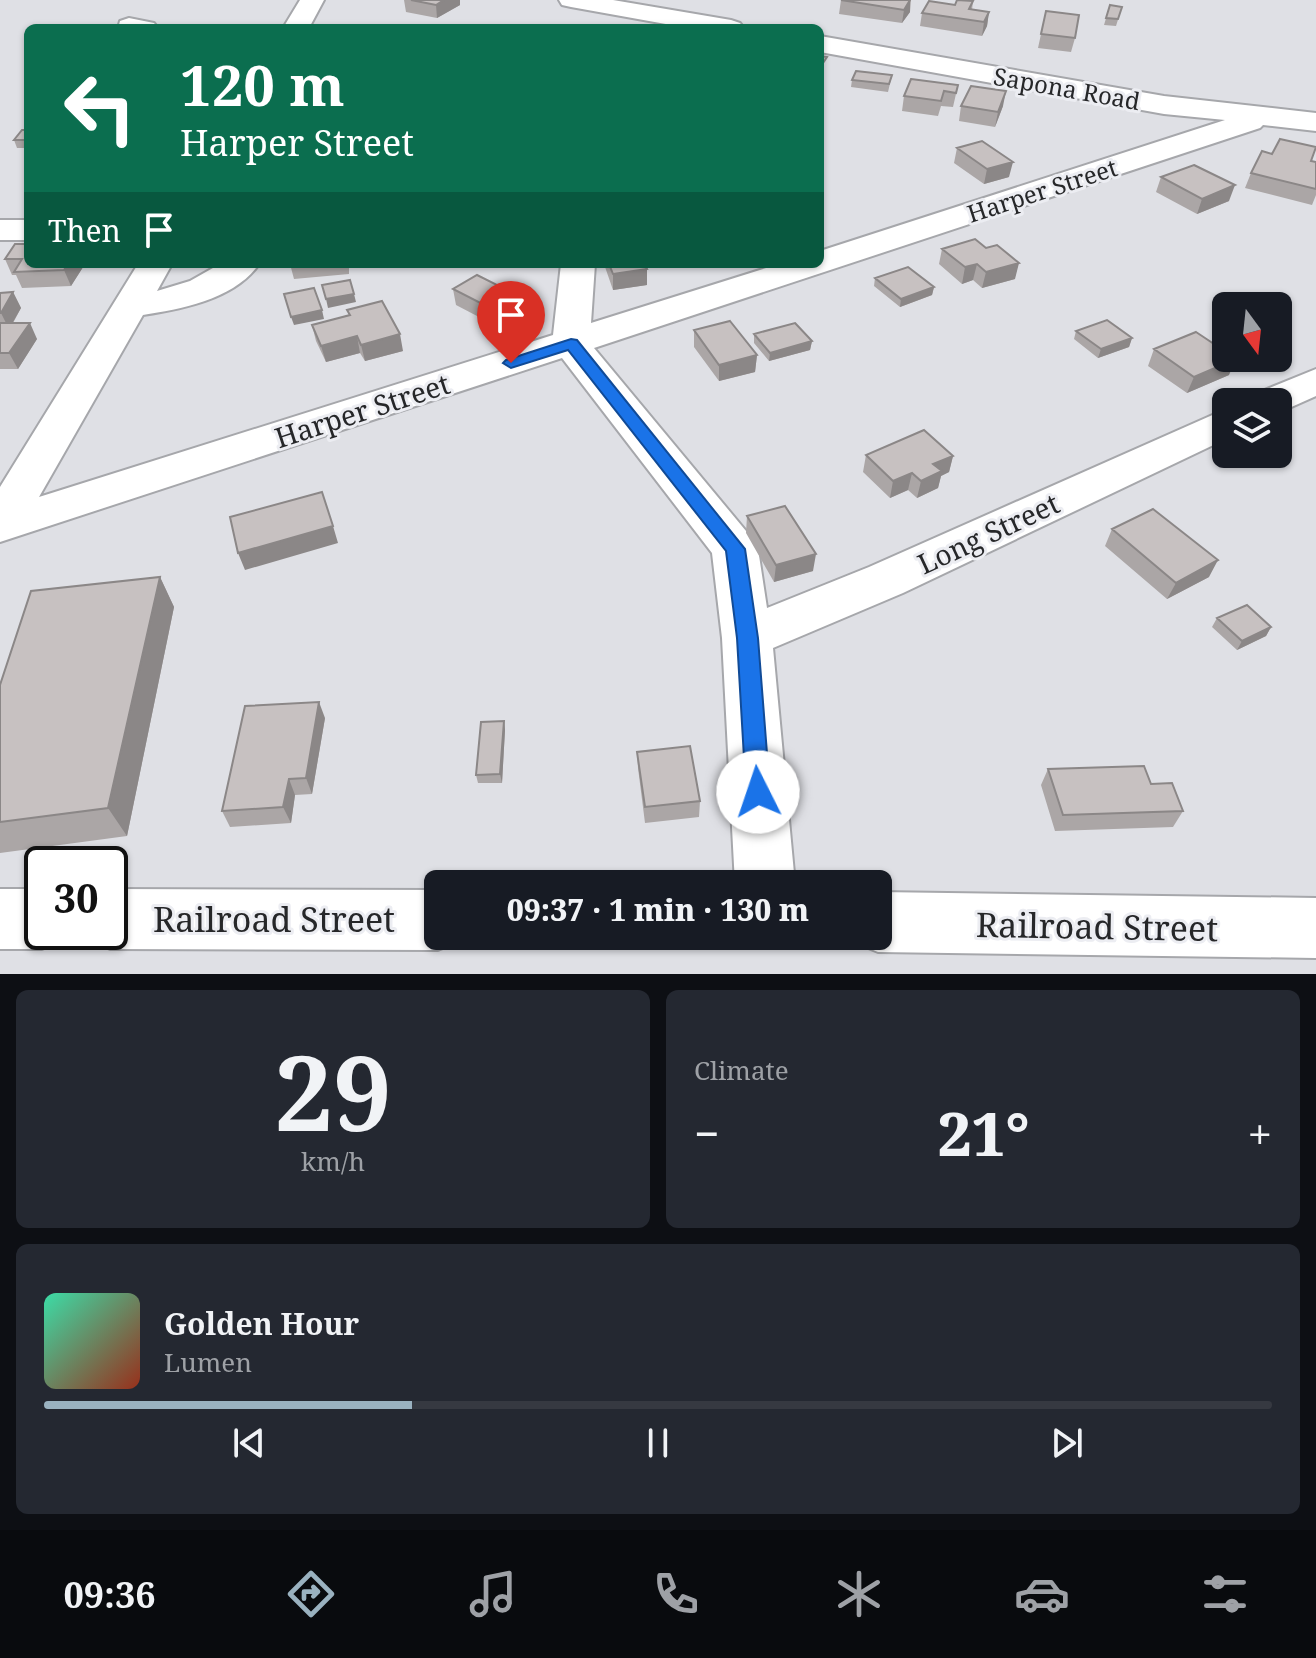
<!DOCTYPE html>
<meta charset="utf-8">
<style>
body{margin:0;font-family:"Noto Serif",serif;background:#242831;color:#f1f3f6;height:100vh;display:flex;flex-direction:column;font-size:30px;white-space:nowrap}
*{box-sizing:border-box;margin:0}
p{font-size:26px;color:#9ea1a6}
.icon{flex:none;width:44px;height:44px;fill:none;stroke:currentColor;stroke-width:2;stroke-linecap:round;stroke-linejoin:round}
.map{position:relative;height:974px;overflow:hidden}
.details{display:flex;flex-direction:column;gap:16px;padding:16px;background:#0d0f14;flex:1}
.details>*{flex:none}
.guide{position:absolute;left:24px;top:24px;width:800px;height:244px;border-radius:12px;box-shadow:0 2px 6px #0004;background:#0b6e4f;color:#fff;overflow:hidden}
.needle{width:52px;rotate:165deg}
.tools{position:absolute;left:1212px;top:292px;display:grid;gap:16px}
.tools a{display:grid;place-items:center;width:80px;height:80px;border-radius:12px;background:#171b24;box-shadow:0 2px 6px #0004;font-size:40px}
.speed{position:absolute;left:24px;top:846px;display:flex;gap:16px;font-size:40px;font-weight:700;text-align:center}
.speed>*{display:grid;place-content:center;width:104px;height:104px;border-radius:50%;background:#171b24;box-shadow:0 2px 6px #0004;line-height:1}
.speed .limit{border:4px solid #111;border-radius:12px;background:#fff;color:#111}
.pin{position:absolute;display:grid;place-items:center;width:68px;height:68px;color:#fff;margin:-82px -34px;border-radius:50% 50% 50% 0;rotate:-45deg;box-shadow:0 0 8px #0007}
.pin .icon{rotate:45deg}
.me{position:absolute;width:88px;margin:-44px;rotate:356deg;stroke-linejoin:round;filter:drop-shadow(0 0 6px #0008)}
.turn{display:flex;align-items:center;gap:28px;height:168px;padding:0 24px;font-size:36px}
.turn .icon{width:104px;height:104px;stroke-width:2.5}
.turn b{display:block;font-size:56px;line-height:68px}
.then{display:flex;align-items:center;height:76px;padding:0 24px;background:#0003;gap:16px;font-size:30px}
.big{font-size:60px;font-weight:800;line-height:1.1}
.details .widget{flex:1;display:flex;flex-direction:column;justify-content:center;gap:12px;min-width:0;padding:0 28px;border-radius:12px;background:#242831}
.details .dial{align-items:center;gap:0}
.dial b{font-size:104px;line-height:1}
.song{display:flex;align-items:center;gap:24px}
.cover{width:96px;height:96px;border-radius:12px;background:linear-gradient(135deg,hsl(160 70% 55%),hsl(10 70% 35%))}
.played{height:8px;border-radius:4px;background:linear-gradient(90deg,#9ab2c0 30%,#363941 30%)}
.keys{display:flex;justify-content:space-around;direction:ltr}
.heat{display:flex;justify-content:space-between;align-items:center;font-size:44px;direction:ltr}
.details .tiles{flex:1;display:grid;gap:16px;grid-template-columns:1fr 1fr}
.widget:last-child{grid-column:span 2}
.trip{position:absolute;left:424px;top:870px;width:468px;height:80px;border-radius:12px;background:#171b24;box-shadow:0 2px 6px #0004;font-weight:800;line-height:80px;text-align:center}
.menu{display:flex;height:128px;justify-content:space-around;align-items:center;background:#090b0e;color:#9ea1a6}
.menu .icon{width:56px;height:56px}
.menu .on{color:#9ab2c0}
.menu b{font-size:36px;color:#f1f3f6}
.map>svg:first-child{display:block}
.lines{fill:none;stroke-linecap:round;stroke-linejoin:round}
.minor-casing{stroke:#a6a7ab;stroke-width:4}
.minor{fill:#fff;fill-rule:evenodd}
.wall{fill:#aba6a6}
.shaded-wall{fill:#8b8787}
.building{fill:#c7c1c1;stroke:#8b8787;stroke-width:2}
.route{fill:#1a73e8;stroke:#114b97;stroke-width:2}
.labels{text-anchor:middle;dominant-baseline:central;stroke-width:6;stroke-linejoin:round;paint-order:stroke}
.far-street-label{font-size:24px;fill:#262729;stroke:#ecedf2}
.street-label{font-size:28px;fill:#262729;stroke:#ecedf2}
.near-street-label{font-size:34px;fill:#262729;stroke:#ecedf2}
</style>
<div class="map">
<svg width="1316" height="974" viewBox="0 0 1316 974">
<rect width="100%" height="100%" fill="#dfe0e5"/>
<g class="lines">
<!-- minor casing -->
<g class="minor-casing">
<path id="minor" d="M300,0H324L309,28H283Z
M559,0H613L731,20L740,23L744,28H688L571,7L562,5Z
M129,18L154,23L158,28H118L120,21Z
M820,36L1164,96L1316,113V131L1263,125L1260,128L594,348L751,537L758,549L767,608L869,567L1226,409V439L903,593L773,648L795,884H735L722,638L712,553L562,358L0,542V487L138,264H172L157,291L190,281L220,264H259C235,299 182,309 143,315L39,497L553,335L561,264H595L591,323L779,264H820V251L1225,120L1164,114L820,52Z
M0,220H28V240H0Z
M1316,369V396L1278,413V402H1251L1257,393Z
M0,889H42V932H67L64,940L42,949H0Z
M110,889L438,890V936H462L460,941L438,950L110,949L88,940L85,932H110Z
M878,892L1316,898V958L878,952L856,943L853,936H878Z"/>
</g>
<!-- minor -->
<use href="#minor" class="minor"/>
</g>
<!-- wall -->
<path class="wall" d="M404,0H460V5L437,18L406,12Z
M841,0H911L910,12L902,23L839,14Z
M973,1L972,10L989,12L987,26L982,36L920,26L922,13Z
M1110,5L1122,7L1116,26L1104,25Z
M1046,11L1075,38L1071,52L1038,48Z
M892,75L888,92L851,87L852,80Z
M958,85L953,107L941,106L938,116L902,111L904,96Z
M961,106H1003L995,127L959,121Z
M28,130V148H17L14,140Z
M957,148L1009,177L984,184L954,163Z
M1272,154L1316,162V195L1312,205L1245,188L1251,173Z
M1161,177L1229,201L1197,214L1156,192Z
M28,244V264H85L71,286L22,288L16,275H12L5,259Z
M942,249L1015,279L982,288L973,280L962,284L939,264Z
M290,264H349V274L294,279Z
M604,264H644L647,285L613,290Z
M875,278L934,287L932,295L900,307L874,286Z
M453,289L521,297L523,313L500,328L456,305Z
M13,292L21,308L13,323L37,339L18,369H0V293Z
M347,310L403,351L365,361L360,353L326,362L316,341L312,325L349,315Z
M694,330L757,355L755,372L719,381L694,347Z
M1076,331L1132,338L1129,347L1098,358L1074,339Z
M754,334L812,341L810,350L769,361L754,343Z
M1154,349L1229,375L1187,393L1148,366Z
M866,455L953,456L949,472L941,476L938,488L917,498L908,490L890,498L863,472Z
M747,516L813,571L774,582L746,533Z
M1112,529L1209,577L1167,599L1105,546Z
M160,577L174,607L127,836L0,853V685Z
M1217,618L1271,627L1266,636L1237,650L1212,627Z
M325,718L312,794L295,795L291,823L230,827L222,811Z
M504,721L505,730L502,783H478L476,775Z
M637,752L700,801L699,817L645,823L638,768Z
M1048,769L1151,784L1183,811L1173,827L1055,831L1041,785Z"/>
<!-- shaded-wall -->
<path class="shaded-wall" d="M444,0H460V5L437,18L436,5Z
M910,0V12L902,23L904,10Z
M989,12L987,26L982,36L984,22Z
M1006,91L1003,106L995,127L998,112Z
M1013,162L1009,177L984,184L987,169Z
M1235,185L1229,201L1197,214L1202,199Z
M1019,263L1015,279L982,288L986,272Z
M68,264H85L71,286L64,270Z
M977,264L973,280L962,284L965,267Z
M647,269V285L613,290V274Z
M934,287L932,295L900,307L901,299Z
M13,292L21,308L9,329L1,313Z
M354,294L356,302L328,308L326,299Z
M521,297L523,313L500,328L498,312Z
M322,310L324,319L294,325L291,317Z
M30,323L37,339L18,369L9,353Z
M400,334L403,351L365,361L361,345Z
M357,336L360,353L326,362L321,346Z
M1132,338L1129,347L1098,358L1101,349Z
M812,341L810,350L769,361L770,353Z
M757,355L755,372L719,381V365Z
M1236,359L1229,375L1187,393L1194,377Z
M953,456L949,472L941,476L938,488L917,498L921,481L933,464Z
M912,473L908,490L890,498L893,481Z
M333,526L338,543L245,570L238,553Z
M816,554L813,571L774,582L776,565Z
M1218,560L1209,577L1167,599L1176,583Z
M160,577L174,607L127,836L108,808Z
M1271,627L1266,636L1237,650L1242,641Z
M319,702L325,718L312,794L306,778Z
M504,721L505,730L502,783L500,774Z
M289,779L295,795L291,823L283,807Z"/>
<!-- building -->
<path class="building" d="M411,0H444L436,5Z
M841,0H910L904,10Z
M957,0L973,1L969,9L989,12L984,22L922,13L929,1L955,5Z
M1110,5L1122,7L1118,19L1106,18Z
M1046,11L1079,15L1075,38L1041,34Z
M620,25H664V28H621Z
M820,56L827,57L823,63H820Z
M856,71L892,75L889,84L852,80Z
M911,79L958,85L956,93L944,91L941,101L904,96Z
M971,86L1006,91L998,112L961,106Z
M22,130H28V140H14Z
M1280,139L1316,147L1311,161L1316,162V189L1251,173L1262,151L1272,154Z
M982,141L1013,162L987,169L957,148Z
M1194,165L1235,185L1202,199L1161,177Z
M975,239L986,248L997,245L1019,263L986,272L977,264L965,267L942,249Z
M15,244H28V264H68L64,270L14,272L22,259H5Z
M609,264H644L647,269L613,274Z
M908,267L934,287L901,299L875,278Z
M477,275L521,297L498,312L453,289Z
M350,280L354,294L326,299L322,285Z
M314,288L322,310L291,317L284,294Z
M13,292L1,313H0V293Z
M382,301L400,334L361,345L357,336L321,346L312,325L350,315L347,310Z
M1107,320L1132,338L1101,349L1076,331Z
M730,321L757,355L719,365L694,330Z
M0,323H30L9,353H0Z
M795,323L812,341L770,353L754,334Z
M1196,332L1226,352V358L1236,359L1194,377L1154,349Z
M924,430L953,456L933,464L942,471L921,481L912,473L893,481L866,455Z
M322,492L333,526L238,553L230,517Z
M785,506L816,554L776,565L747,516Z
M1153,509L1218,560L1176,583L1112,529Z
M160,577L108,808L0,822V685L31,591Z
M1247,605L1271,627L1242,641L1217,618Z
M319,702L306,778L289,779L283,807L222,811L245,706Z
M504,721L500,774L476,775L481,722Z
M690,746L700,801L645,807L637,752Z
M1144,766L1151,784L1172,783L1183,811L1063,815L1048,769Z"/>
<!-- route -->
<path class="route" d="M571,339L577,340L745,549L758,638L770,792L766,799L758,802L750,799L746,792L737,638L726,551L568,350L511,368L503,363L506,360Z"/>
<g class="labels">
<!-- far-street labels -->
<g class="far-street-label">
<text transform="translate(1067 88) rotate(10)">Sapona Road</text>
<text transform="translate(1042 190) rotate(-18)">Harper Street</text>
</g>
<!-- street labels -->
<g class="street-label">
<text transform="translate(362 410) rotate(-18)">Harper Street</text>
<text transform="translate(988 533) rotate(-25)">Long Street</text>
</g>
<!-- near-street labels -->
<g class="near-street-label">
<text x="274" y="919">Railroad Street</text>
<text transform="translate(1097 926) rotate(1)">Railroad Street</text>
</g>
</g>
</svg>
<div class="tools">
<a><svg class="needle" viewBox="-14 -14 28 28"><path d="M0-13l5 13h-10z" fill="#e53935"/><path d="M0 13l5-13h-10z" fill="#9ea1a6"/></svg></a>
<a><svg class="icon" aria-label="layers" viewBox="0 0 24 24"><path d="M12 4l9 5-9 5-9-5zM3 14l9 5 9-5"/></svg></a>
</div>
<div class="speed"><div class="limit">30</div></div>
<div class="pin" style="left:511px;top:363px;background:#d93025"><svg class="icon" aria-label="arrive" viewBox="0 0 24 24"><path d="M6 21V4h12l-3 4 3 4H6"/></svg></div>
<svg class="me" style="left:758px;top:792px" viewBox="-20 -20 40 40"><circle r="19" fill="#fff"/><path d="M0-13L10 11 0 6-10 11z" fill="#1a73e8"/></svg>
<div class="trip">09:37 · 1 min · 130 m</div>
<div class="guide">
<div class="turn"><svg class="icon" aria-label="left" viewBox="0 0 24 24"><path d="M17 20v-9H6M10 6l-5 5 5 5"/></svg><div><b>120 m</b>Harper Street</div></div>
<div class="then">Then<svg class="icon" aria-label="arrive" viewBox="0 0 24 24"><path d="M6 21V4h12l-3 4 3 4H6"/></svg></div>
</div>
</div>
<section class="details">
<div class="tiles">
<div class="widget dial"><b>29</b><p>km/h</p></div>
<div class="widget"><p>Climate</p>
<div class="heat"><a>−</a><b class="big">21°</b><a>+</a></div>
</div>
<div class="widget">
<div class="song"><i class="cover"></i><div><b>Golden Hour</b><p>Lumen</p></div></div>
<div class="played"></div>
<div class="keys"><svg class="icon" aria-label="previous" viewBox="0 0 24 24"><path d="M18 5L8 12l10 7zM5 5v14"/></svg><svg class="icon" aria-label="pause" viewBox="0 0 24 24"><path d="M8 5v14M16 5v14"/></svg><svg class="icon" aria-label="next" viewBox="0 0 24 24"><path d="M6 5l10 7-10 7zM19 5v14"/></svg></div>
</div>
</div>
</section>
<nav class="menu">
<b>09:36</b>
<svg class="icon on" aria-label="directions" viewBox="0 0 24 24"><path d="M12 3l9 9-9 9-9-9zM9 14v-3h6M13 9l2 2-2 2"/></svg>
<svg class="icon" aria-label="music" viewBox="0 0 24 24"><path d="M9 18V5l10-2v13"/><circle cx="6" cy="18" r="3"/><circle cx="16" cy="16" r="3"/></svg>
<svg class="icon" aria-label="phone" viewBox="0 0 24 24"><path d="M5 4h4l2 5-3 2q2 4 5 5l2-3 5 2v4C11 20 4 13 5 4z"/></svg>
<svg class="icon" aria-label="climate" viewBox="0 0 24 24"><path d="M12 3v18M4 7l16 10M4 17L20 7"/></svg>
<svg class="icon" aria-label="car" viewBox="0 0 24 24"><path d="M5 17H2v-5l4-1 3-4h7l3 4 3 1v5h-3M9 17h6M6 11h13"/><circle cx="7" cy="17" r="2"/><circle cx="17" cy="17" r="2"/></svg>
<svg class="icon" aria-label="filters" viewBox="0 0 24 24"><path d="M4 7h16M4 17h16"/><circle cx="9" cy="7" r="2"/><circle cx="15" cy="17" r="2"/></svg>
</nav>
